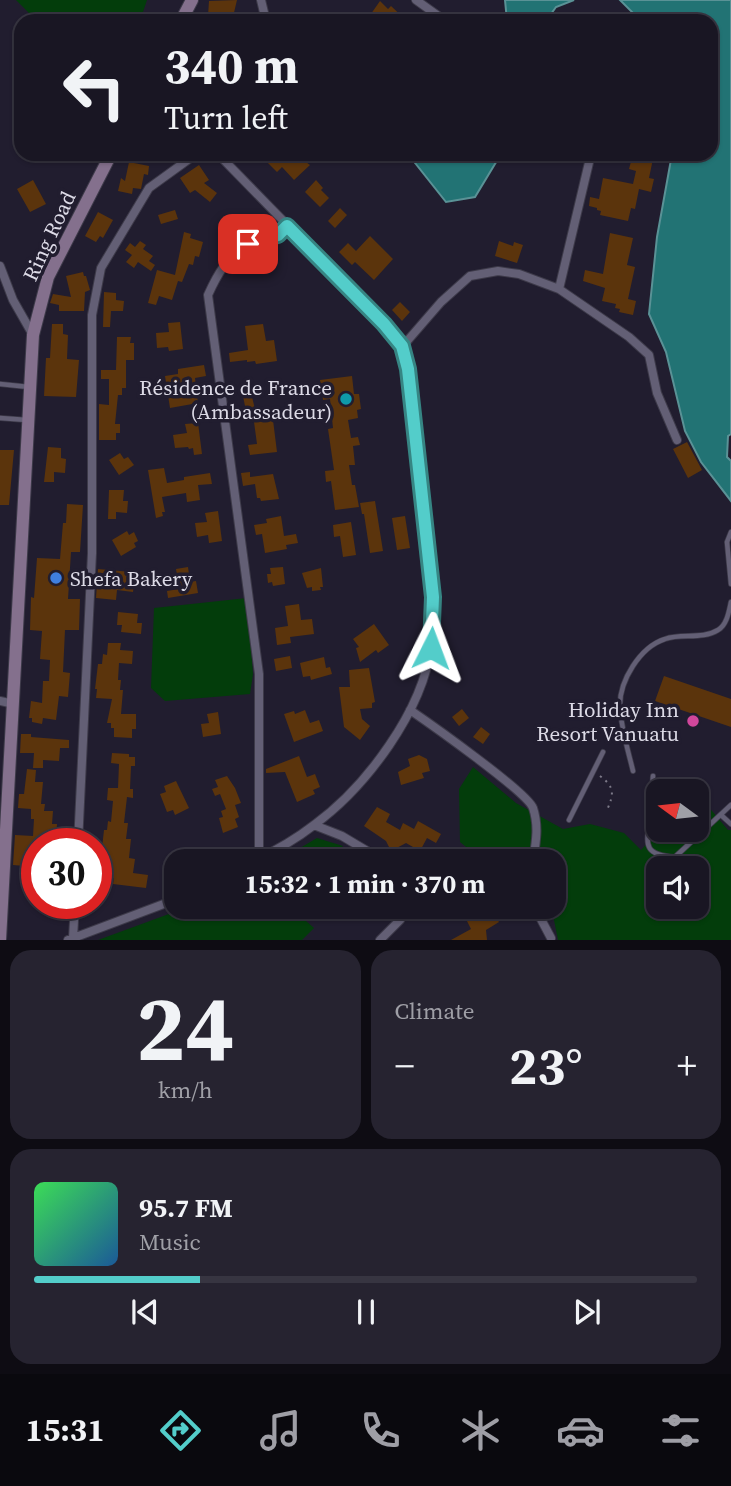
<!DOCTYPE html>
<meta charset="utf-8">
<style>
body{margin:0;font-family:"Source Serif 4",serif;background:#262330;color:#f1f3f6;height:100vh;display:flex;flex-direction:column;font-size:26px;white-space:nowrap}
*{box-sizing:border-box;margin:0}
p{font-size:23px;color:#9f9fa6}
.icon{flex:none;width:38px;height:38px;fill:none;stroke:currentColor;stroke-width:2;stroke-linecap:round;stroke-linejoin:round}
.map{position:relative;height:940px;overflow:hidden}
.details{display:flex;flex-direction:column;gap:10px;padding:10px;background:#0e0c13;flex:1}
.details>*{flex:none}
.banner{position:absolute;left:14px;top:14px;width:704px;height:147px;border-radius:21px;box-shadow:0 2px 5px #0004,0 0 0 2px #373541;background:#191623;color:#f1f3f6;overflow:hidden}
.needle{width:46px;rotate:285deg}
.fabs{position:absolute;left:646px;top:779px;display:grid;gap:14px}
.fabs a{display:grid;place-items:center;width:63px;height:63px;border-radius:14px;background:#191623;box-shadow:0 2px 5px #0004,0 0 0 2px #373541;font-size:35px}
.speed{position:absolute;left:21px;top:828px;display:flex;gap:14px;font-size:35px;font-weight:700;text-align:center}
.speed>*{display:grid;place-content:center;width:91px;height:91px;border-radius:50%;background:#191623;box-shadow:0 2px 5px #0004,0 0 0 2px #373541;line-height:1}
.speed .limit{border:10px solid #d22;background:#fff;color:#111}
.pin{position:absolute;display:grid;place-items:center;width:60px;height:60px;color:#fff;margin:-30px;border-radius:14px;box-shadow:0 4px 10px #0006}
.me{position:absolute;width:77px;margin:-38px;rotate:3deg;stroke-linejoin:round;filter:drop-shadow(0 0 5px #0008)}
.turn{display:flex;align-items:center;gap:24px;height:147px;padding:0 35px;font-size:32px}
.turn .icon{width:91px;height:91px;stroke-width:2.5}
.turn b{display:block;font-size:49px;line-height:60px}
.big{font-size:52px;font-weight:700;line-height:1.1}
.details .widget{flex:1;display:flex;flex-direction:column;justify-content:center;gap:10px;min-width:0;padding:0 24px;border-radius:21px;background:#262330}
.details .dial{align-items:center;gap:0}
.dial b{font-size:91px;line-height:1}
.song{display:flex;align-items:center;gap:21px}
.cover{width:84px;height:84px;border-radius:10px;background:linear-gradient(135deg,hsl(130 70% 55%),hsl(210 70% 35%))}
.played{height:7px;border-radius:4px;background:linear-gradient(90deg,#53cdca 25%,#373541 25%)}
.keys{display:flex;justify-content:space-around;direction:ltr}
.heat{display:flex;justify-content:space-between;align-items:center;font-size:38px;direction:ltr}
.details .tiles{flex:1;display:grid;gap:10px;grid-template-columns:1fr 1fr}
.widget:last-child{grid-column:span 2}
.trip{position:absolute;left:164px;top:849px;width:402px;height:70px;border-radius:21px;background:#191623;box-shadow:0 2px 5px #0004,0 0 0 2px #373541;font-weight:700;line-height:70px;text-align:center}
.menu{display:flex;height:112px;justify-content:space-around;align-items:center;background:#0a090e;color:#9f9fa6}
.menu .icon{width:49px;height:49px}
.menu .current{color:#53cdca}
.menu b{font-size:32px;color:#f1f3f6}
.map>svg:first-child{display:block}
.green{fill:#033d0b;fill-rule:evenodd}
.water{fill:#227374;stroke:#5a9296;stroke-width:2}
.building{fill:#5b340c}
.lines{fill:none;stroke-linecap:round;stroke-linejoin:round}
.service-casing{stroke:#3d3a49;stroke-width:6}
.minor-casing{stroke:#3d3a49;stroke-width:10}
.secondary-casing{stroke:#3d3a49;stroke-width:14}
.path{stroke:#7d7a89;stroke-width:2;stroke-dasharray:2 5;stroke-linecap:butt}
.service{stroke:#635f75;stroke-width:4.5}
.minor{stroke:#635f75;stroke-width:8}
.secondary{stroke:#84708d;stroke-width:12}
.route-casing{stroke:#368583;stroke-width:18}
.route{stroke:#53cdca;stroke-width:12}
.culture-dot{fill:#0f9aa8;stroke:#211d2f;stroke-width:2.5}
.shop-dot{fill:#3f7fe0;stroke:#211d2f;stroke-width:2.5}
.hotel-dot{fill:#d1479c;stroke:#211d2f;stroke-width:2.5}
.labels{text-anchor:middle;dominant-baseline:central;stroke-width:7;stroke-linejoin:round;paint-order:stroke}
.street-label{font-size:21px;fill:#dcdae6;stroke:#211d2f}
.poi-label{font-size:21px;fill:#dcdae6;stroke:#211d2f;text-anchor:end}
</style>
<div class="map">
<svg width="731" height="940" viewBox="0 0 731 940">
<rect width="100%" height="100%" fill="#211d2f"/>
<!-- green -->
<path class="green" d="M16,0H147L140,21H37Z
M247,598L253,674L250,694L165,701L151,688L154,608Z
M473,767L516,803L563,829L590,824L624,833L641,850L659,830H696L697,793L728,830H731V940H558L553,915L545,907L555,906V861L482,860L460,842L459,789ZM658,868H696V906H658Z
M317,838L343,846L328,861H278Z
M188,907H290L314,928L302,940H98Z"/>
<!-- water -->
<path class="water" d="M505,0H574L556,7L546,21H507Z
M620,0H731V434L728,436L727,457L731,461V501L701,462L685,431L666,352L649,314L657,237L672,154H710V21H641Z
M408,154H501L475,197L446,202Z"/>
<!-- building -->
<path class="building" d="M237,0L232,21H212L213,16H208L209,1Z
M380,1L388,9L391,6L407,21H366Z
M274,154H295L310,165L294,180L282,167L277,172L266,161Z
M633,154H654L649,178L654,179L651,192L639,189L635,209L631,208L628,221L600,215L601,211L597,210V208L589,206L590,197L599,199L603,178L633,184L636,171L629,169Z
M129,162L149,166L148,175L144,174L141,189L133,188L132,194L118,191L121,178L125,181Z
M199,165L209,180L204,183L217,193L210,202L195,190L190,193L180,178Z
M33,180L46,204L30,212L17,189Z
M316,180L323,188L321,190L329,198L320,207L305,192Z
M340,208L347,215L335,228L328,221Z
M175,210L178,219L161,224L158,215Z
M98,212L113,220L103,238L100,236L96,242L85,236Z
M184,232L191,234L190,238L203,242L199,257L195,256L193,265L189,264L182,282L178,281L172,300L159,296L156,305L148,303L157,270L175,275Z
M610,233L633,238L627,265L635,267L628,299L636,301L633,315L619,312L620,309L615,308L616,304L602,301L605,288L583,281L585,270L603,274Z
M370,236L393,259L374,280L355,262L352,265L339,252L348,243L356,251Z
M140,241L146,245L143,249L153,256L149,261L155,265L151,271L138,262L134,268L126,262L132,255L125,250L130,243L135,247Z
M499,241L513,246L514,242L523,245L517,263L495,256Z
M83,272L84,276H86L90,290L85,292L84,311H59V305L50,303L53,294L71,297L66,276Z
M104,292L116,293V300L124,301L123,311H111L110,327H103Z
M400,302L410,312L402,321L392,310Z
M180,322L183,349L169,351L168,347L157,348L156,333L169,332L168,323Z
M52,324H63V334L68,335L67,359L79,360L76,397L44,396L46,358H50Z
M263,324L266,341L274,340L277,361L256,364L255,361L247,362V360L230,362L229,353L248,350L245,326Z
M117,337H131L130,343H134V360H126V388H122V395H118L115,424H120V433H116V440H99V404L109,405V379H101V370H116Z
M204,365L206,376L195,378L198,403L170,408L165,376L178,374V369Z
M352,376L354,394H359L361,409L357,410L358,418L348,420L351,438L358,437L360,445L353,446L355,465H349L352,485H355L359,507L335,510L331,481L326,482L325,471L334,470L328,429L333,428L330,399L323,400L320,380Z
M250,389L255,409L246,411L242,391Z
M273,420L277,452L250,455L248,445L257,444L254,422Z
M198,423L202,454L194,455L193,448L189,449L188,447L175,448L173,435L187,433L185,424Z
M687,442L702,470L688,478L673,449Z
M48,447L61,448V458L66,459L65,473L54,472V482H44Z
M0,450H14L9,505H0Z
M120,453L124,459L128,457L134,465L119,475L109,460Z
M164,468L167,483L184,480V477L210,473L212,484L198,485L200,500L187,502L186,493L162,497L165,512H162L163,516L156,518L148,470Z
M250,472V477L273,474L279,499L261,501L260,498H257L255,484L243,486L241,473Z
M109,490H124L123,501H128L127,513L116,512V519H108Z
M375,501L383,551L370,553L364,514H362L360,503Z
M67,504L83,505L80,552H71L68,599H80L79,630H65L63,672L70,673L68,697L59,696L56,720L43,718L42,724L32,722V718H29L31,701L42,703L43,681H49L50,660L40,659L42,631L30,630L31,597L34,598L37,558L60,559L63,523H66Z
M218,511L222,541L209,543L208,535L197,537L195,523L207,522L205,513Z
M281,516L284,536L296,534L298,543L286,545L287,549L265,553L262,534L256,535L254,525L267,523L266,519Z
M405,516L410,548L397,550L392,518Z
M351,522L356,555L343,557L340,536L334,537L333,525Z
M127,531L129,535L134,532L138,541L134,543L136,547L121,556L112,540Z
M188,567L190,582L196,581L198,593L168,598L167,591L179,589L176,569Z
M283,567L285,584L273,586L272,582L268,583L267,574H271L270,568Z
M321,568L323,587H320L321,590L312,591V587L307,588L302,573Z
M98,569L131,572L130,583L134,584L133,592L117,590L116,600L96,598Z
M299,604L301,620L312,619L314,634L290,637L291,643L277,645L275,628L288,626L285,606Z
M118,612L138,614L137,623H142L141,634L121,632L122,625H117Z
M374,624L389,645L378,653L376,650L360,662L356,648L359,647L353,639Z
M108,643H121L120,650L133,651L132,664L119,663L118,680H121L120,690H123L121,714H136V729H132V738L114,737V728H111V723H107L112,699L96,698L97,689H95L98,664H102L103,654L107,655Z
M290,656L292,668L276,671L274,659Z
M324,657L326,668L330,667L332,674L311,680L310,676L303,677L300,663Z
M369,668L375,702L372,703V708L360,709L362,719L370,726L360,740L344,727L339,687H350L349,670Z
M664,676L731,699V727L655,701Z
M462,709L469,718L459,726L452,717Z
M305,710L310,723L319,720L323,731L294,742L284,714L294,711L295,714Z
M218,712L221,734L203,737L201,724L209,723L207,714Z
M481,727L490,734L483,744L473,737Z
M21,734H31V737L69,740V748H60L59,761L43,760V768H33L34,753H20Z
M112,753L129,754V757H135V766H131L130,789H133V798L127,797L124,823H128L126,839H131L129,858L135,859L133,873L148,875L146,888L113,884L114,878L96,876L97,856L101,857L104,830H107L108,821L111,822L113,801L107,800L108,788H118L119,764L111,763Z
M419,755L427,759L430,771L422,773L424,778L401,785L398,772L410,766L408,759Z
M299,756L307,777L315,774L320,787L313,790L315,794L297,802L285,772L266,773V769Z
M27,769L36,770L35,782H43L41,804H45L44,811H53L52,824H57L56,837L47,836L46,844H37V867L13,865L15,835L33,836L34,819H31V809L18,808L19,794H24Z
M227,776L235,788L241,803L235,805L239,817L235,819L238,827L223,833L219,818L223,817L221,811L226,809L220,794L215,796L212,789L218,787L215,780Z
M176,781L189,808L175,815L173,810L167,812L160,794L166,792L164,786Z
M377,807L390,814L386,822L400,830L403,823L414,829L418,821L441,834L436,843L427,838L420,851L406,843L391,851L386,841L364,826Z
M470,906H489L499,922L486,930L487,940H451L471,929L462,911Z"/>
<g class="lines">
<!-- service casing -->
<g class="service-casing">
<path id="service" d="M0,384L29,387
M0,418L27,420
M731,532L727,542L731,584
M633,771C628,750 621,728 620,707C619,681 640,647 665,639C682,633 702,640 718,630C727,625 729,611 731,602
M653,776C652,789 652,803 650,816C647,843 641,855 675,857L731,805
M721,815L731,824
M569,820L603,752"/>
</g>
<!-- minor casing -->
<g class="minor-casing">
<path id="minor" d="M261,0L266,21
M416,0L444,20
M218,154L384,324L402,347L408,369C414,421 419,472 425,523C430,564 436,605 431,646C423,711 366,787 314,825C296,839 275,851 254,861
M0,266L13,300L33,335
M559,289L591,154
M402,347L441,302L470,276L498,271L519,274L559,289L629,337L649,355L657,393L677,440
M0,701L14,704
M410,710C429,723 527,792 533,808C539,826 536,842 533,861
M314,825L342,836L384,861
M78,844L92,553V315L101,268L149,188L196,154
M259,859V674L208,295C217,275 228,255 248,244C264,236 273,240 287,226
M534,906L551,938
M73,938L75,903
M68,940L177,899
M380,940L400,920L408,906"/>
</g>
<!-- secondary casing -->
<g class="secondary-casing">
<path id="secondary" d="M181,21L192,0
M0,940L33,335L48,277L111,154"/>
</g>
<!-- path -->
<path class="path" d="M600,776C615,787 614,794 607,810"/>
<!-- service -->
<use href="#service" class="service"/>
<!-- minor -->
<use href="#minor" class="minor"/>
<!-- secondary -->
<use href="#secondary" class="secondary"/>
</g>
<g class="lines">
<!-- route casing -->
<g class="route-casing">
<path id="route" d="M248,244L278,235L287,226L384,324L402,346L408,369L433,597L431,648"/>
</g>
<!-- route -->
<use href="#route" class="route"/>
</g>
<!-- markers -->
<circle class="culture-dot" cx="346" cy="399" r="7"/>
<circle class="shop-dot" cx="56" cy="578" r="7"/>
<circle class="hotel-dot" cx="693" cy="721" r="7"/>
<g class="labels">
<!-- street labels -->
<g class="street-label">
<text transform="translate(49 236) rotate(-65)">Ring Road</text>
</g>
<!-- poi labels -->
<g class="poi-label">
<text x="332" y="387">Résidence de France<tspan x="332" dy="24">(Ambassadeur)</tspan></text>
<text x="70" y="578" text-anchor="start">Shefa Bakery</text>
<text x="679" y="709">Holiday Inn<tspan x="679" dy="24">Resort Vanuatu</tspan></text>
</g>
</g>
</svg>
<div class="fabs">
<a><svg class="needle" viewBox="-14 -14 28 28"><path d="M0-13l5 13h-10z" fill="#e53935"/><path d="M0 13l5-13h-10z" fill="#9f9fa6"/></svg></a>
<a><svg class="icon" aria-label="sound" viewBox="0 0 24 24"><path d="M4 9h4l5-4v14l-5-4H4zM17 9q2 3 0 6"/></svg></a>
</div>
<div class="speed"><div class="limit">30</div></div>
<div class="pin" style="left:248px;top:244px;background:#d93025"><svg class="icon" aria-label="arrive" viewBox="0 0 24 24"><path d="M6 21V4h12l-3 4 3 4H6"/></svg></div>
<svg class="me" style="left:431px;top:648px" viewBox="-20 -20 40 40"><path d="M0-17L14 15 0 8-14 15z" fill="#53cdca" stroke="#fff" stroke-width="4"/></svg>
<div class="trip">15:32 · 1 min · 370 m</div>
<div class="banner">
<div class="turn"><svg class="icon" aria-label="left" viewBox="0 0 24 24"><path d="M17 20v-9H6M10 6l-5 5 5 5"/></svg><div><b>340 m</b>Turn left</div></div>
</div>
</div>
<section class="details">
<div class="tiles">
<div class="widget dial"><b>24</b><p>km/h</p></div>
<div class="widget"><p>Climate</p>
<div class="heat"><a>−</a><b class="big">23°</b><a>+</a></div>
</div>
<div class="widget">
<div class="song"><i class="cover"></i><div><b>95.7 FM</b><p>Music</p></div></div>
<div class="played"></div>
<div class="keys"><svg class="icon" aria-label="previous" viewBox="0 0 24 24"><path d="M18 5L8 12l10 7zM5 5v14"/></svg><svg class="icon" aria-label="pause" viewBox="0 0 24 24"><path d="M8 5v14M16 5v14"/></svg><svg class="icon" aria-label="next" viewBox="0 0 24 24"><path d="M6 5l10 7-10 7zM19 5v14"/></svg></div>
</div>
</div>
</section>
<nav class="menu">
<b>15:31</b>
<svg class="icon current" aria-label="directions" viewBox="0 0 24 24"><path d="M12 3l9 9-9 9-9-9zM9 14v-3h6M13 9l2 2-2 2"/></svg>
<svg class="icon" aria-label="music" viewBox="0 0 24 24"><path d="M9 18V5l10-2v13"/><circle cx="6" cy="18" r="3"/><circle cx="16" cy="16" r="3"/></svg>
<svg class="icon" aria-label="phone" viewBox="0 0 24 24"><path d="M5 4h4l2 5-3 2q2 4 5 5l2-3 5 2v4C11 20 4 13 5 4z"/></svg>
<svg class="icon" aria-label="climate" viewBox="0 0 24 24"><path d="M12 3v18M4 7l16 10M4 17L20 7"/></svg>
<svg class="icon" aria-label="car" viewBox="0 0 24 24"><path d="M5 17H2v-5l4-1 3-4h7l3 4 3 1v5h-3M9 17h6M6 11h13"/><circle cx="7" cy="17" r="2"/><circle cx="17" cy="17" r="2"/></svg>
<svg class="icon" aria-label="filters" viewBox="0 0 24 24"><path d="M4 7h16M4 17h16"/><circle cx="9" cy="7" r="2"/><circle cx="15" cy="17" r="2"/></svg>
</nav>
